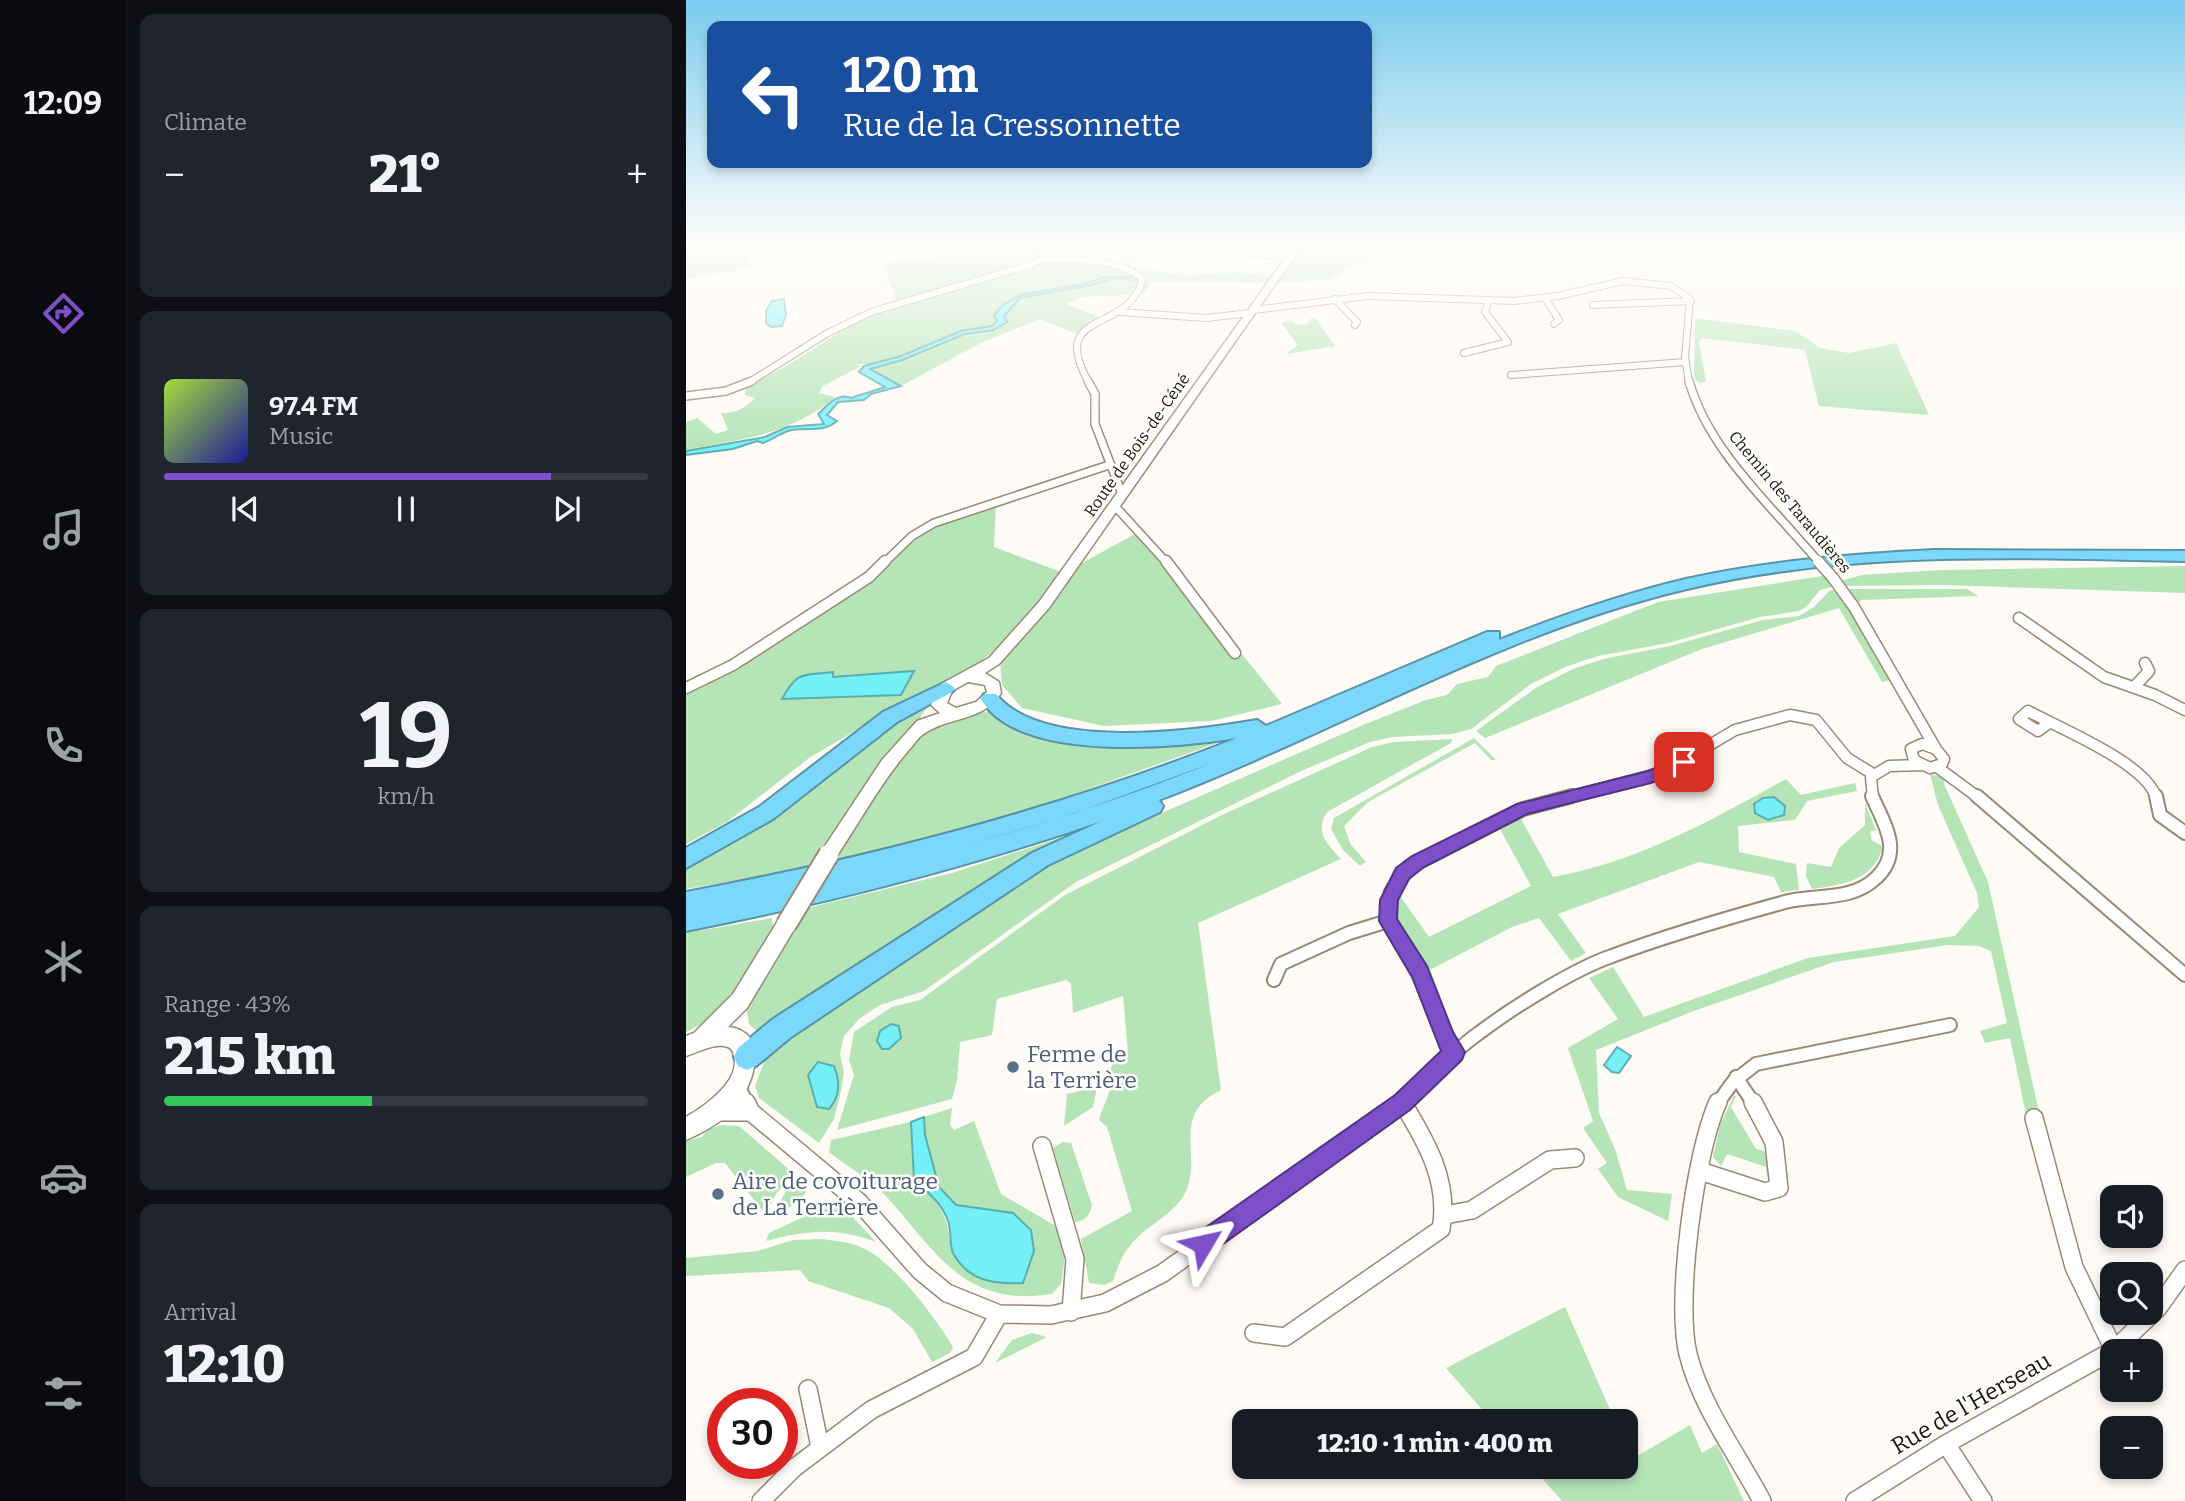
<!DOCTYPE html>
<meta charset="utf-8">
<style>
body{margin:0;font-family:Bitter,serif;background:#20242c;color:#f1f3f6;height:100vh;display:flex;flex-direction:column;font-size:26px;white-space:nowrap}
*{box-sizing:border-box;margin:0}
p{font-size:23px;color:#9ea1a6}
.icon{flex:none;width:38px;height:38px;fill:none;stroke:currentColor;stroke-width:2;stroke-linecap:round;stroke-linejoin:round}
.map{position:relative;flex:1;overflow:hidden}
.drawer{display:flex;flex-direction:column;gap:14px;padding:14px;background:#0d0f14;width:560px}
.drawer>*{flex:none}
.top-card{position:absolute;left:21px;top:21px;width:665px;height:147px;border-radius:14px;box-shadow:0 4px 10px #0003;background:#1a4fa0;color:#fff;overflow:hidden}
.fabs{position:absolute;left:1414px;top:1185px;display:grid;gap:14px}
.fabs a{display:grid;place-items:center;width:63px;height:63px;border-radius:14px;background:#171b24;box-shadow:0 4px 10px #0003;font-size:35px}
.speed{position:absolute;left:21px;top:1388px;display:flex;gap:14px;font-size:35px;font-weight:700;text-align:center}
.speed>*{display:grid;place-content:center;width:91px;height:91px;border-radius:50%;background:#171b24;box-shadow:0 4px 10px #0003;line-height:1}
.speed .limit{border:10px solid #d22;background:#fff;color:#111}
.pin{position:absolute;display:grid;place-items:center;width:60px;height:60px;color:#fff;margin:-30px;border-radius:14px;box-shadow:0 4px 10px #0006}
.me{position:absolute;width:77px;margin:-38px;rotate:54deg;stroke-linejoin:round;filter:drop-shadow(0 0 5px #0008)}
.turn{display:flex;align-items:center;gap:24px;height:147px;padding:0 21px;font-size:32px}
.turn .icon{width:91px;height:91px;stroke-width:2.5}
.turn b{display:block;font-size:49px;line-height:60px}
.big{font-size:52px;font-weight:800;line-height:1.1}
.drawer .tile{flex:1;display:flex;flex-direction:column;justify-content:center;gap:10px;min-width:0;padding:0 24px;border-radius:14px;background:#20242c}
.drawer .dial{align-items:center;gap:0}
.dial b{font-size:91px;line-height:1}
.song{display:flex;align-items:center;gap:21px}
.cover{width:84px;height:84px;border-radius:10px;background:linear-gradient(135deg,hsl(80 70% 55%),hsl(240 70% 35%))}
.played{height:7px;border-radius:4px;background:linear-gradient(90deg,#7d50c9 80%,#363941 80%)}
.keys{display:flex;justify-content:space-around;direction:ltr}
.heat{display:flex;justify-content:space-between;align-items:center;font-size:38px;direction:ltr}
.charge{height:10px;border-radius:5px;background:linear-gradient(90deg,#34c759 43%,#363941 0)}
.trip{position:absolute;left:546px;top:1409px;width:406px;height:70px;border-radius:14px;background:#171b24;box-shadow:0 4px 10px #0003;font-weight:800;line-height:70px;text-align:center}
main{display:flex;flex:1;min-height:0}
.tabs{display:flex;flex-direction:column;width:126px;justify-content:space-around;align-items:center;background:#090b0e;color:#9ea1a6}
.tabs .icon{width:49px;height:49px}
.tabs .current{color:#7d50c9}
.tabs b{font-size:32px;color:#f1f3f6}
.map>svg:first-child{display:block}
.green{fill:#b5e5b7}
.water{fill:#76f0f7;stroke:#5baeb0;stroke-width:2}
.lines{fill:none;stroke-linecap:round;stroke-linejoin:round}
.street-far4-casing{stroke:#9b8873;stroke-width:8}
.street-far3-casing{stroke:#9b8873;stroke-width:10}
.street-far2-casing{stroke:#9b8873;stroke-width:13}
.street-far1-casing{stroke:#9b8873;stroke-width:16}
.street-casing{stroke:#9b8873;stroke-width:20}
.secondary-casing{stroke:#9b8873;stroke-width:3}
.highway-casing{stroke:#5993a7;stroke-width:4}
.street-far4{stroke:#fff;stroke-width:6}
.street-far3{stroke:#fff;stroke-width:7}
.street-far2{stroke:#fff;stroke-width:10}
.street-far1{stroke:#fff;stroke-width:12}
.street{stroke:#fff;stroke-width:17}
.secondary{fill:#fff;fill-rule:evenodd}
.highway{fill:#7bd8fb;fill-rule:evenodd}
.street-bridge-far1-casing{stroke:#9b8873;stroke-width:10;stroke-linecap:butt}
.street-bridge-casing{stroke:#9b8873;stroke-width:13;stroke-linecap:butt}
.secondary-bridge-casing{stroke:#9b8873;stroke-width:23;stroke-linecap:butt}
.street-bridge-far1{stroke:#fff;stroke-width:7}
.street-bridge{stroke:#fff;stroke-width:10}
.secondary-bridge{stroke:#fff;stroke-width:19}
.route{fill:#7d50c9;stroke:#513483;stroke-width:2}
.service-dot{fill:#5c6f8a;stroke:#fff;stroke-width:2.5}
.labels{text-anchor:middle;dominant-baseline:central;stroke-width:5;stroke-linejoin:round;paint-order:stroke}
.far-street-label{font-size:16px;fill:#1b140c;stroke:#fff}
.near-service-label{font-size:23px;fill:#4e5e75;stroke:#fff;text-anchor:start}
.near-street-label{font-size:23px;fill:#1b140c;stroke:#fff}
</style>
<main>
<nav class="tabs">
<b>12:09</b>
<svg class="icon current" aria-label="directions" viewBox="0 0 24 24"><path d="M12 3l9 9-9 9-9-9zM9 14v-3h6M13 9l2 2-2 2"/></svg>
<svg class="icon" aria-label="music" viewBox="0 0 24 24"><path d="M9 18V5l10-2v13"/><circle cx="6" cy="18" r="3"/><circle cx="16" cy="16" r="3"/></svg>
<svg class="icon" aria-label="phone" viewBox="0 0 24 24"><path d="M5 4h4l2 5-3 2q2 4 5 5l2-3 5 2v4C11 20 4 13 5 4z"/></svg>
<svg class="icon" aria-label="climate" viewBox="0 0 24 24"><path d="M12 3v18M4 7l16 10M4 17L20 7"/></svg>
<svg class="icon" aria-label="car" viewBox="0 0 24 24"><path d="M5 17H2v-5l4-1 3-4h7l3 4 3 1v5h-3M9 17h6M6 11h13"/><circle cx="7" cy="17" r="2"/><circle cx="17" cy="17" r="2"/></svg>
<svg class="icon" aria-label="filters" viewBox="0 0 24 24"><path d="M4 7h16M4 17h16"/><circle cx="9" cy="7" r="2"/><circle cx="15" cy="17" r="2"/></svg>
</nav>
<section class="drawer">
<div class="tile"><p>Climate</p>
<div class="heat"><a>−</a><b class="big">21°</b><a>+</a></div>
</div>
<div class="tile">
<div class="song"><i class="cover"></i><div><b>97.4 FM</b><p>Music</p></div></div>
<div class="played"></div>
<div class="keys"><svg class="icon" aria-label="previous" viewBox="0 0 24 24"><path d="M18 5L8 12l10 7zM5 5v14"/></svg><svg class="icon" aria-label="pause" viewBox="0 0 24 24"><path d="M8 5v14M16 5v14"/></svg><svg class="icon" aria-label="next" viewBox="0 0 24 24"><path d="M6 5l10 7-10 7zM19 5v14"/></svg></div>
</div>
<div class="tile dial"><b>19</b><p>km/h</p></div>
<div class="tile"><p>Range · 43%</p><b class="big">215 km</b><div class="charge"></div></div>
<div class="tile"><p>Arrival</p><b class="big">12:10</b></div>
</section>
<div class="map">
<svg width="1499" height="1501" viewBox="0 0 1499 1501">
<rect width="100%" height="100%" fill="#fefaf5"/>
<!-- green -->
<path class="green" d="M0,243H58L66,268L0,278Z
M316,243H361L353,257L415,261L501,276L549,272L584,276L608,244L650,243L654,255L691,254L644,279L595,283L466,282L459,294L398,297L380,304L421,320L397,336L354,319L293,344L215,386L179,364H169L175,366L137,386L133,393L149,397C107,434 53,440 0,450V422L11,418L30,434L42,430L35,413C50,413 58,409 69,398L59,395L61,386C114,363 158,325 210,299L196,262L308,252Z
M629,318L649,346L600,354L612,345L595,323L606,321L610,325L622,324L624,319Z
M1009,318L1109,331L1134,348L1163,353L1210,343L1243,415L1133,406L1119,350L1016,338L1013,342L1020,382L1013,383L1008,378Z
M310,503L308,547L378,573L456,530L596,704L525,721L418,726L336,708L316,685L313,646L285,670L209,707L123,758L41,822L0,844V689L164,592L232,535Z
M1499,566V593L1257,585L1158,586L1155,581L1176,575L1256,570Z
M1136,576L1149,586L1134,590L1120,607L1113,611L1074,617L982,643L912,656L879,667L845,684L785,729L766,734L706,737L684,742L615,771L390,882L238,991L194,1005L173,1019L158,1036L154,1054L158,1072L155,1091L148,1119L133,1143L73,1098L69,1086L82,1052L342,876L439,829L677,725L740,700L761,695L771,684L802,677L810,666L972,602Z
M1151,589L1206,679L1196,682L1153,608L1016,649L799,738L790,731L851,687L887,669L917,659L984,646L1077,620L1113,616L1128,607L1143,591Z
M1163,589H1281L1292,596L1176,600L1172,603Z
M246,699L234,718L198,756L124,868L0,889V865L183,736Z
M303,711L331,726L367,736L548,737L341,811L147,862L198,779L235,732L263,719Z
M788,738L810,760H805L789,743L682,802L658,826L665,845L680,862L674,866L657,850L645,829L648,818Z
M767,739L765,743L641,812C628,832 641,844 655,859L512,923L535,1090C482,1115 519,1158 498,1195C485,1217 457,1227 443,1247C435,1256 431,1270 427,1281L418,1285L403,1283L395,1239L446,1211L421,1127L413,1120C415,1111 420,1102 423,1093C430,1071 415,1066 442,1052L437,996L387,1013L385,983L380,980L311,999L306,1035L274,1042L271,1080L266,1099L151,1130L168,1075L163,1060L168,1032L206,1007L234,1000L379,895L536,815L686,747L708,742Z
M1244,774L1259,778L1258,784L1302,882L1354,1117L1340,1114L1324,1038L1299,1043L1294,1031L1321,1023L1305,951L1293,946L1262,945L1148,962L1005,1012L910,1050L913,1113L929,1149L941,1190L986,1194L982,1221L932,1197L912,1169L921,1163L897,1128L907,1121L882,1048L932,1019L903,978L927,967L958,1017L1122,958L1269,936L1293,907L1291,893L1252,805Z
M1100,779L1115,795L1169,783L1171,791L1121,801L1109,820L1052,826L1053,852L1110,864L1113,890L1095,892L1088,877L1013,862L872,914L900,953L885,961L853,918L826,927L740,972C727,940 704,936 714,896L743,937L845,886L813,827L834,817L867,877C952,862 1026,820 1100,779Z
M1179,803L1190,830L1184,831L1186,841L1197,846C1188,881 1156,885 1126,889L1120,876L1121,863L1145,867L1153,848L1179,825Z
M404,828L72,1032L63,1024L61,1010L121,908L266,873Z
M86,918L87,927L42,1003L27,1018L0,1032V933Z
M411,1087L407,1107L378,1126L381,1094Z
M1048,1096H1050L1045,1107L1070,1149L1082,1152L1081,1179L1080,1167L1041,1154L1035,1166L1027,1157L1034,1125Z
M266,1108L264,1125L268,1130L288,1121L315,1194L373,1228L380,1244L377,1272L375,1284L366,1294C277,1308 250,1251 199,1195C183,1179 161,1166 143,1152L145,1140L225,1122L228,1179C255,1205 262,1214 266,1252L327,1213C314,1213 277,1210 268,1203C245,1185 240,1145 238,1117Z
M35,1125L53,1126L107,1173L90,1194L81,1211L76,1210L39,1163H30L0,1177V1141L16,1137L21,1130Z
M377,1142L385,1143L406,1205C404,1215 400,1221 389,1222L367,1148Z
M113,1176L117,1184H122C120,1200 105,1207 91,1213C94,1199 101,1187 113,1176Z
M151,1207L162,1212L190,1242C150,1227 120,1230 80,1241L83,1233L137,1208Z
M136,1239C151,1241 166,1242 179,1249C210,1265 249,1317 267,1347L264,1353L246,1362L227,1329L203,1308L122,1281L114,1270L0,1276V1258L72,1251L107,1240Z
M879,1307L929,1421H806L760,1368Z
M346,1333L361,1337L309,1363L326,1340Z
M1004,1425L1016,1453L1031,1444L1058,1501H876L846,1467L940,1466V1446L946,1459Z"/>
<!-- water -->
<path class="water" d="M419,277H452L453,280L426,279L406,285L334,298L318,316L321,322L307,330L279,334L216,360L184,369L215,386L185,394L178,400L152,402L141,415L151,421C136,434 119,426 102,431C93,434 86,440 77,443L71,441L47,449L0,455V451L79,437L101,427L138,424L132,414C141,406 151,392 165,398L199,387L173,372L178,366L215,356L275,331L306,326L311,321L308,315L318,304L335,295L399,284Z
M98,299L100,314L96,326L85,327L80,323V311L86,301Z
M228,671L215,695L96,699C112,670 116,676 147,672V677Z
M1088,797L1099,806L1098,815L1082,820L1069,813L1068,804L1077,798Z
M205,1024L213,1026L215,1038L203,1049H196L191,1041L194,1031Z
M931,1047L945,1056L933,1073L926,1072L918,1065Z
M132,1062L148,1066C154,1081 154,1097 143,1109L131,1107L122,1075Z
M238,1117L239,1135L253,1187L270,1205L327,1213L345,1230L348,1251L337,1283C308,1284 283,1282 267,1253C263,1244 266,1231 262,1221C256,1203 241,1192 228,1179L225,1122Z"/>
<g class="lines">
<!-- street-far4 casing -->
<g class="street-far4-casing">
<path id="street-far4" d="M471,243L604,257
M356,259C387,260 432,257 457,279C441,336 361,308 403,383
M859,298L873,320L868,324
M649,299L671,322L669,325
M907,305L1005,301
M567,310L682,296L828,301L872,296L937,281L985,286L1004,299L999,357L1003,383
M434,312L520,318L564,313
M778,353L822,342L799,312L803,300
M825,375L1000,362
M62,383L140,334L185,312L347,264L356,259L365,243"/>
</g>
<!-- street-far3 casing -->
<g class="street-far3-casing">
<path id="street-far3" d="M402,381L409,394V424L436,494
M1003,381C1020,441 1068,489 1109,535
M0,396L40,391L66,381
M428,505L481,563
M198,563L226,536L248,523L423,465"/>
</g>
<!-- street-far2 casing -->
<g class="street-far2-casing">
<path id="street-far2" d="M480,561L549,653
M1147,578L1168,607L1250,749
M1333,618L1418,677L1469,695L1499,710
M1448,687L1463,671L1459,663
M0,688L47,665L183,577L199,561
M1363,723L1352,731L1333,719L1342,711C1373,728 1462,764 1470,798
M1236,744L1250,749L1258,759L1256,764L1244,768L1228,760L1225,749Z
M1251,767L1293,798
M879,798L978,772L1049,730L1104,715L1130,720L1161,758L1187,774
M1187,798L1185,777L1203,766L1237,765"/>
</g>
<!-- street-far1 casing -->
<g class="street-far1-casing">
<path id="street-far1" d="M1291,796L1499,975
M1470,796L1474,815L1499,833
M588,980L595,964L663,933L702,921
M769,1052L759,1038L734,973L702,921L705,892L723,867L837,809L886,796
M1050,1077L1068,1104
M53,1087L61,1104
M713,1104C741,1082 764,1053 793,1033C826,1008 888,969 926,956C982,935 1041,918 1099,902C1129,894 1165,902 1190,878C1218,852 1198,824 1186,796
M1031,1104L1047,1082L1070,1064L1264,1025"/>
</g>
<!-- street casing -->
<g class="street-casing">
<path id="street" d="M60,1102L65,1112L174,1203L234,1271L261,1293L313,1314L365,1315L419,1303L477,1273L716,1102
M1032,1102C1009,1152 989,1301 1002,1354C1015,1406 1051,1454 1076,1501
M31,1112H65
M1348,1118L1388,1267L1428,1350
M356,1146L389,1259L385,1312
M1014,1171L1079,1192L1093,1188L1088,1142L1067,1102
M759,1215L786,1210L864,1160L889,1158
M568,1333L599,1337L755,1229C764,1182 740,1141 716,1102
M1427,1351L1472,1308L1499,1270
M122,1389L134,1447
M1260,1444L1297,1501
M75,1501L108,1468L185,1410L288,1357L313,1314
M1169,1501L1260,1444L1426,1351"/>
</g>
<!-- secondary casing -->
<g class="secondary-casing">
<path id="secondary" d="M610,243H618L363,608L313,664L299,673L313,682L315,693C298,722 262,716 236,735C231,739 227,746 222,751C194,784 173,823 149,859L143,861L137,859L134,854L137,849L196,760L231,721L254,713L245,705L255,684L303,658L353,602ZM282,682L299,685L301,692L290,702L270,708L261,703L266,691Z
M100,917L107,919L109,925L107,931L61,1008L42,1027C85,1031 68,1085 50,1106C37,1122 18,1132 0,1140V1117C18,1107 55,1081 48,1056C47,1053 47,1049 42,1047C30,1042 12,1052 0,1056V1036L8,1033L47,994L93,919Z"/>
</g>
<!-- highway casing -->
<g class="highway-casing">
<path id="highway" d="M1248,550L1499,551V561C1333,558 1164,550 1001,589C817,632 650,732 473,800L477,806L474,812L362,865L105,1037L70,1066L61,1070L52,1066L48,1057L52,1048L87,1019L346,853L416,821C280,868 141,903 0,931V892C188,857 373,809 551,738C488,748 332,763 295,699L298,694H310C355,752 507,731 571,720L580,726L801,632H813V640C874,616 936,594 1000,579C1082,561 1165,554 1248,550ZM526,763C444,796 360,823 276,847L389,813Z
M260,682L269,688L266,692L211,722L87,819L0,868V848L73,807L197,712Z"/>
</g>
<!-- street-far4 -->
<use href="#street-far4" class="street-far4"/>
<!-- street-far3 -->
<use href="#street-far3" class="street-far3"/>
<!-- street-far2 -->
<use href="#street-far2" class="street-far2"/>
<!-- street-far1 -->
<use href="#street-far1" class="street-far1"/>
<!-- street -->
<use href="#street" class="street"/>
<!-- secondary -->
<use href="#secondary" class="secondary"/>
<!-- highway -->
<use href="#highway" class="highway"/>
<!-- street-bridge-far1 casing -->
<g class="street-bridge-far1-casing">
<path id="street-bridge-far1" d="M1109,535L1134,563"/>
</g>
<!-- street-bridge casing -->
<g class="street-bridge-casing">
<path id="street-bridge" d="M1132,561L1147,578"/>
</g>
<!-- secondary-bridge casing -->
<g class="secondary-bridge-casing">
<path id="secondary-bridge" d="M100,925L143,854"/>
</g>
<!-- street-bridge-far1 -->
<use href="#street-bridge-far1" class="street-bridge-far1"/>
<!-- street-bridge -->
<use href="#street-bridge" class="street-bridge"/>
<!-- secondary-bridge -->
<use href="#secondary-bridge" class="secondary-bridge"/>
</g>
<!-- sky -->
<linearGradient id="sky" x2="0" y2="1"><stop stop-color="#7accee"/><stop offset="0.54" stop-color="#fffdfa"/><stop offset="1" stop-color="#fffdfa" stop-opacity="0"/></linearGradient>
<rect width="1499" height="453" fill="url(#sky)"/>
<!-- route -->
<path class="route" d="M998,756L1004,758V766L965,783L841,814L738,867L723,879L712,900L711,919L741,966L767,1032L779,1052L776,1060L724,1110L526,1252L517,1256L509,1252L505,1244L509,1235L709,1095L755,1051L726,977L693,921L694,900L710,868L726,856L831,804L962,771Z"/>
<!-- markers -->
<g class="service-dot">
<circle cx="327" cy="1067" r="7"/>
<circle cx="32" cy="1194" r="7"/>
</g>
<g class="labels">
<!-- far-street labels -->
<g class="far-street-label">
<text transform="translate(451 445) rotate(-55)">Route de Bois-de-Céné</text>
<text transform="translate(1104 502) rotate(50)">Chemin des Taraudières</text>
</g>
<!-- near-service labels -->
<g class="near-service-label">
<text x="341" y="1054">Ferme de<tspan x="341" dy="26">la Terrière</tspan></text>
<text x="46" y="1181">Aire de covoiturage<tspan x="46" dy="26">de La Terrière</tspan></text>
</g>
<!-- near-street labels -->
<g class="near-street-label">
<text transform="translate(1285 1403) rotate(-30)">Rue de l'Herseau</text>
</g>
</g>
</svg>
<div class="fabs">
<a><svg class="icon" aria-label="sound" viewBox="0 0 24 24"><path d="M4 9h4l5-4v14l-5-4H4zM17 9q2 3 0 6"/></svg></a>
<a><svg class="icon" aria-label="search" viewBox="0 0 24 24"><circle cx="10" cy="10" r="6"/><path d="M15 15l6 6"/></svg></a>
<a>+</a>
<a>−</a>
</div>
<div class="speed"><div class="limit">30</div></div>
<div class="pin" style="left:998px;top:762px;background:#d93025"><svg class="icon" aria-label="arrive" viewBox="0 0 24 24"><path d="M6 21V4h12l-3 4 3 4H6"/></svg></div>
<svg class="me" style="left:517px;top:1244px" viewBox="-20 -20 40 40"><path d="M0-17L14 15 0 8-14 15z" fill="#7d50c9" stroke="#fff" stroke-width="4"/></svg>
<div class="trip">12:10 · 1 min · 400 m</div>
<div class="top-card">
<div class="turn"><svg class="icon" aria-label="left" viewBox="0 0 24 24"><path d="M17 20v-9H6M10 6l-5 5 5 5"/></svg><div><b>120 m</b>Rue de la Cressonnette</div></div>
</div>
</div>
</main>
